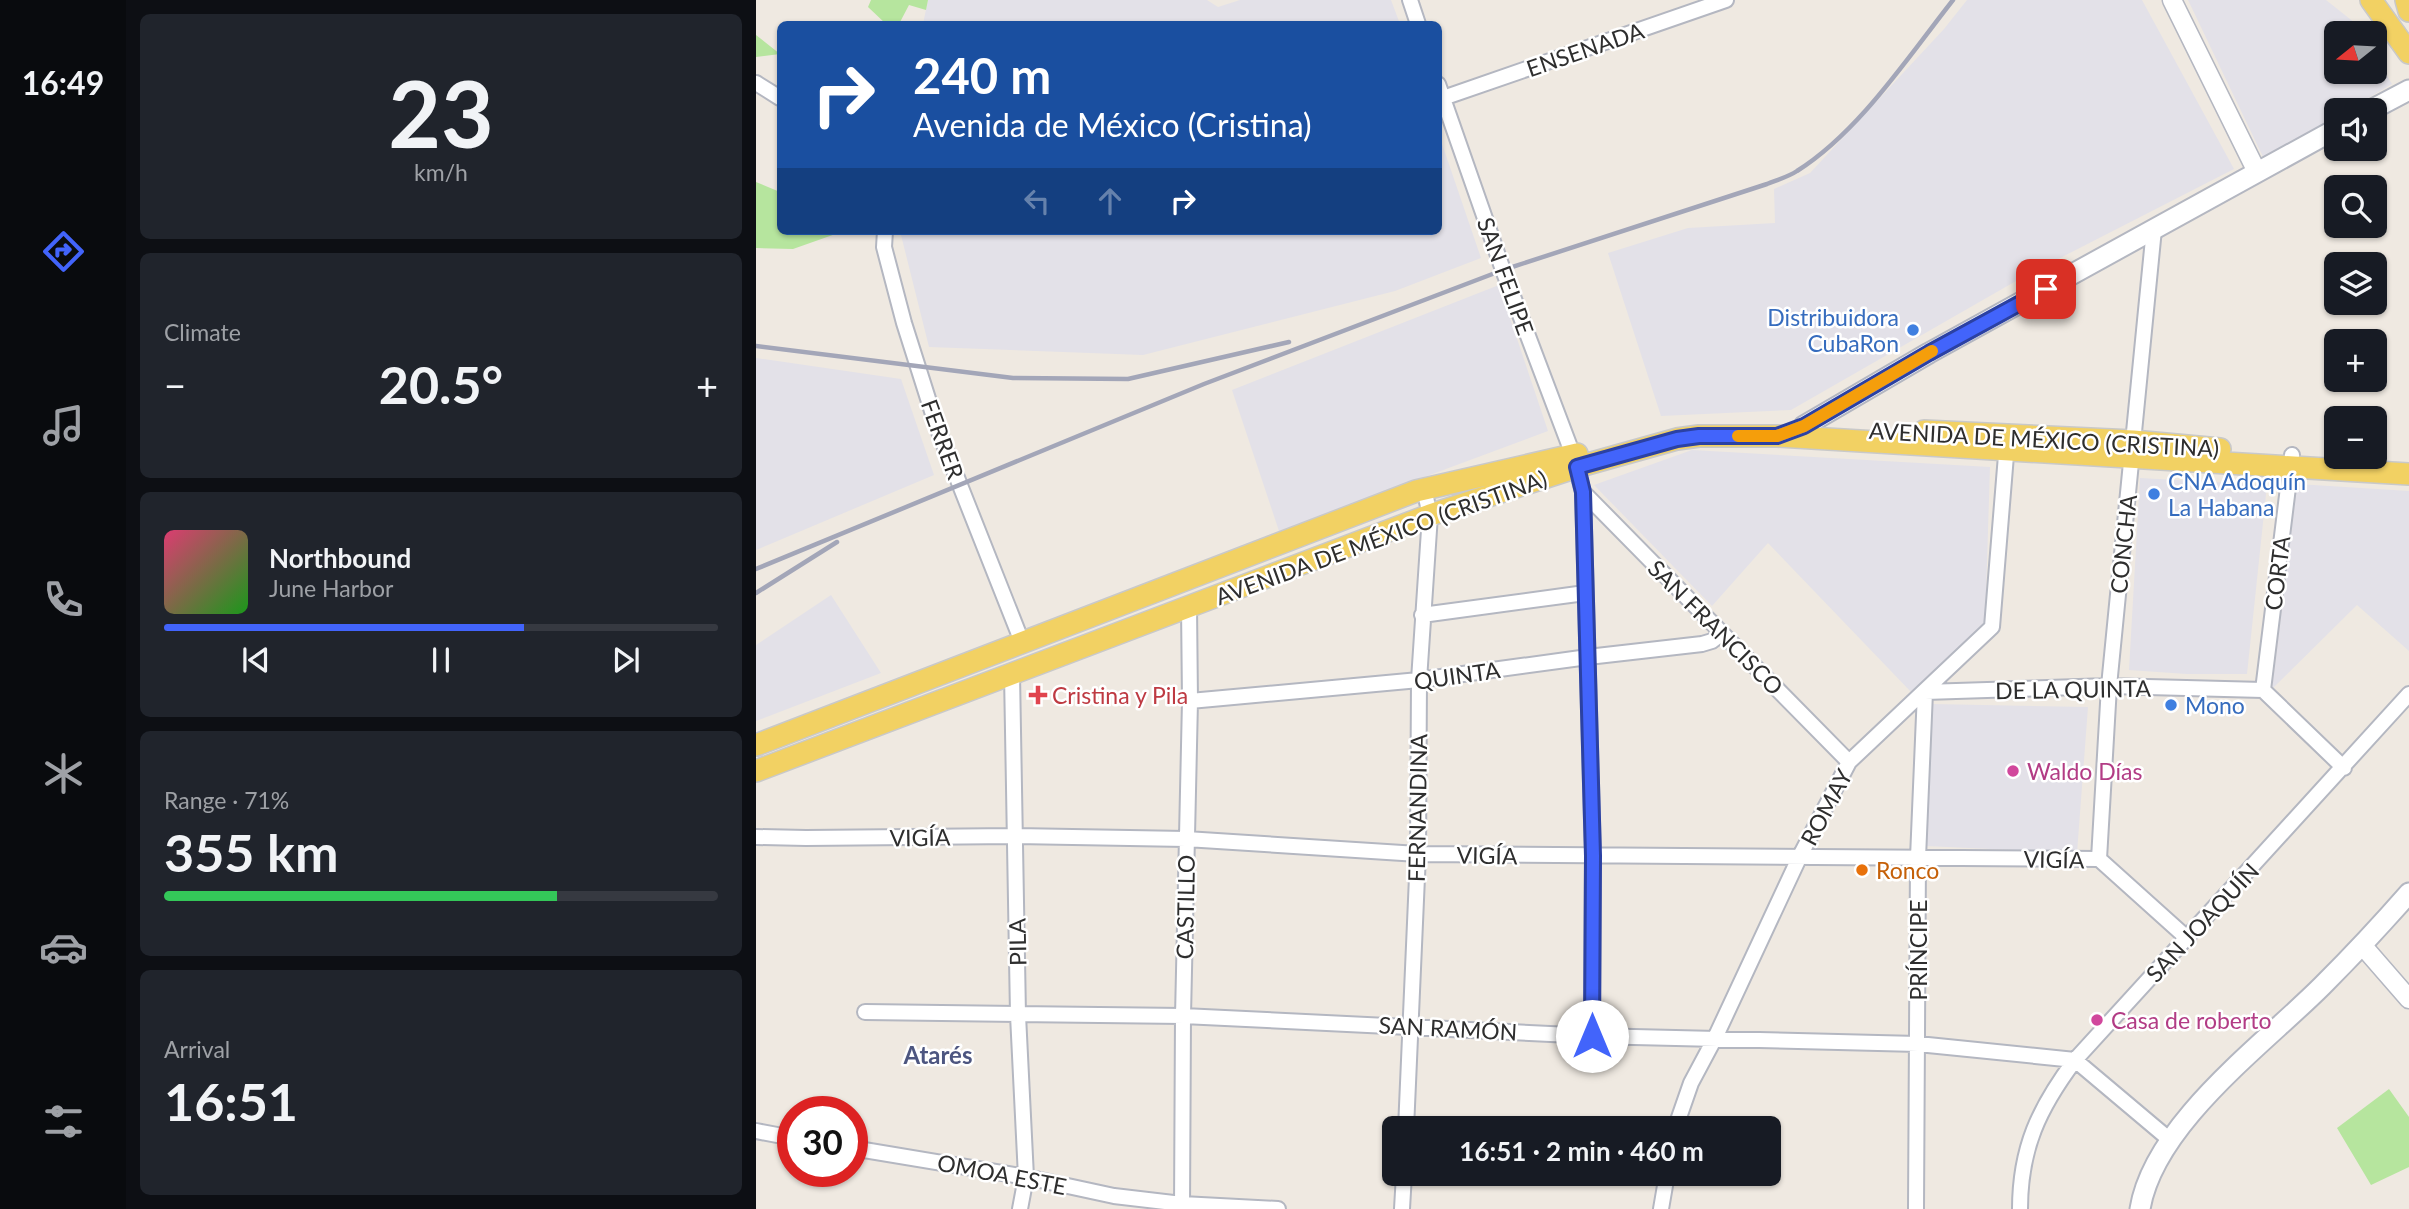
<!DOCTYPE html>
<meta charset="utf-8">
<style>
body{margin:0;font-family:Lato,sans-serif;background:#20242c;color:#f1f3f6;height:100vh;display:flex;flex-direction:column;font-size:26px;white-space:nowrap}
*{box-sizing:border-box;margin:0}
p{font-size:23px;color:#9ea1a6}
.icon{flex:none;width:38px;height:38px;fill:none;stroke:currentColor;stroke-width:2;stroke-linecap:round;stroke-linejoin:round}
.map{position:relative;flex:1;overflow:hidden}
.panel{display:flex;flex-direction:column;gap:14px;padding:14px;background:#0d0f14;width:630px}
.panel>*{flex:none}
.hud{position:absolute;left:21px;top:21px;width:665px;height:214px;border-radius:10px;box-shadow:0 2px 5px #0004;background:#1a4fa0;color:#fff;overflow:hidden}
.needle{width:46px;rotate:252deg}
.tools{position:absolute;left:1568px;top:21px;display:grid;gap:14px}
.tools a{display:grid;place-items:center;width:63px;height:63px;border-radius:10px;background:#171b24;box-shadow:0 2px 5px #0004;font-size:35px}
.speed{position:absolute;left:21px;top:1096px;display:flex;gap:14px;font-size:35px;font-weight:700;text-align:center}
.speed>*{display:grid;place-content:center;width:91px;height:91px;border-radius:50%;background:#171b24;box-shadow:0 2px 5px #0004;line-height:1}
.speed .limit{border:10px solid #d22;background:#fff;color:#111}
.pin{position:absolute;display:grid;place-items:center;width:60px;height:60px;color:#fff;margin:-30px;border-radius:14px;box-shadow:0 4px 10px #0006}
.me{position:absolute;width:77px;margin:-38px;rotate:0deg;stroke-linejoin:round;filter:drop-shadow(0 0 5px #0008)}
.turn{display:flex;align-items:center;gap:24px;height:147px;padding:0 21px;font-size:32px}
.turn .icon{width:91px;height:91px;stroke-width:2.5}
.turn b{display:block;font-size:49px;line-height:60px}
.lanes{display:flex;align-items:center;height:66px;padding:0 21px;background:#0003;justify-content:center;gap:35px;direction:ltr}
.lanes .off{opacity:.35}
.big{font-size:52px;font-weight:700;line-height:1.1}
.panel .tile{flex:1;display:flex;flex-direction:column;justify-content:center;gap:10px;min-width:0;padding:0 24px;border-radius:10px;background:#20242c}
.panel .dial{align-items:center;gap:0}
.dial b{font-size:91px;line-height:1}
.song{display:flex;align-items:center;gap:21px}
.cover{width:84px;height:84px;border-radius:10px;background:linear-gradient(135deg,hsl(340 70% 55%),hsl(120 70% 35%))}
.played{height:7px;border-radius:4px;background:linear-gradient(90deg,#4264fb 65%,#363941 65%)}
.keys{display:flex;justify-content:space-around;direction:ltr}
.heat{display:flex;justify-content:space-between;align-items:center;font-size:38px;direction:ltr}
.charge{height:10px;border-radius:5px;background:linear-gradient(90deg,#34c759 71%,#363941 0)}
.trip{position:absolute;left:626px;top:1116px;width:399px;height:70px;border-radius:10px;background:#171b24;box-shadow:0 2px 5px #0004;font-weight:700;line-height:70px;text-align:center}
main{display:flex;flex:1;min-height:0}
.dock{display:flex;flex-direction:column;width:126px;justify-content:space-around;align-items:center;background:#090b0e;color:#9ea1a6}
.dock .icon{width:49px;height:49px}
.dock .on{color:#4264fb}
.dock b{font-size:32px;color:#f1f3f6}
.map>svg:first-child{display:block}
.industrial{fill:#e3e1e8}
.green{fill:#b6e59e}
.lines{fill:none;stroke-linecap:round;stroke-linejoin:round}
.minor-casing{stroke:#b4b7c1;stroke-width:18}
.tertiary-casing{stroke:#b4b7c1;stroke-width:21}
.secondary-casing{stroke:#b4b7c1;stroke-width:23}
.primary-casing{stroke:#c9c9c9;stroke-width:24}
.minor{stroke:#fff;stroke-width:14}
.tertiary{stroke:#fff;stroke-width:18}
.secondary{stroke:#fff;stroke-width:19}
.primary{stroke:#f2d163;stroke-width:21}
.rail{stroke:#a3a6b8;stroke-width:4.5}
.route-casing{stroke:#2b41a3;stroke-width:18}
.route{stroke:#4264fb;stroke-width:12}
.slow{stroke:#f59e0b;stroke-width:12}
.shop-dot{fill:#3f7fe0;stroke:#fff;stroke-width:2.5}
.health-dot{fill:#e0444e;stroke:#fff;stroke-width:2.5}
.hotel-dot{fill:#d1479c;stroke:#fff;stroke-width:2.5}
.food-dot{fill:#e8710a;stroke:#fff;stroke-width:2.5}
.labels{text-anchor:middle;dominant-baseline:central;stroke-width:5;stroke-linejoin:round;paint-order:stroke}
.street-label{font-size:23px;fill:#2e2e2e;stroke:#fff}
.shop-label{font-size:23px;fill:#366cbe;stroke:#fff;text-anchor:start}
.health-label{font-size:23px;fill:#be3a42;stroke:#fff;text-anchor:start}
.hotel-label{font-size:23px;fill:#b23c85;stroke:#fff;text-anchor:start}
.food-label{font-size:23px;fill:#c56008;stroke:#fff;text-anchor:start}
.neighbourhood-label{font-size:24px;font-weight:bold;fill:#4d5680;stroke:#fff}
</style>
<main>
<nav class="dock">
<b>16:49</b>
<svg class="icon on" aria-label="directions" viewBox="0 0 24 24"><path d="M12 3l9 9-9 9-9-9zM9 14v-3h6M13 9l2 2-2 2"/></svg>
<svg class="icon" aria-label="music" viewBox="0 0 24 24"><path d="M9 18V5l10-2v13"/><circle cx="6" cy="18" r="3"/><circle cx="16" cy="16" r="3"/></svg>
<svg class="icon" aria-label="phone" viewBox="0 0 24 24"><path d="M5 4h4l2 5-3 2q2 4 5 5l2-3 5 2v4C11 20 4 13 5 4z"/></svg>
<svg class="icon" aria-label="climate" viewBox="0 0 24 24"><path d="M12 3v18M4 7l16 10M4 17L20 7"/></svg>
<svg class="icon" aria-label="car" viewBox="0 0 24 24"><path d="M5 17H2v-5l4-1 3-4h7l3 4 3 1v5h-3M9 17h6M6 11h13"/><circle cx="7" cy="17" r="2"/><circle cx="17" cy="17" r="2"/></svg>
<svg class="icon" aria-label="filters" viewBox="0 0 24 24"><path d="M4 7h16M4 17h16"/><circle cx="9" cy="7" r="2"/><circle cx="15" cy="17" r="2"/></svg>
</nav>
<section class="panel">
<div class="tile dial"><b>23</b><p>km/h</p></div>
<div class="tile"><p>Climate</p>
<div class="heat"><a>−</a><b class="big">20.5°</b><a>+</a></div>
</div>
<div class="tile">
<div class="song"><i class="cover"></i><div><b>Northbound</b><p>June Harbor</p></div></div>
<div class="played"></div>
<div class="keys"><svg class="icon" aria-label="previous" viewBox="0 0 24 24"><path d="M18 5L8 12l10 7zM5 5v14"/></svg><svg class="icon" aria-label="pause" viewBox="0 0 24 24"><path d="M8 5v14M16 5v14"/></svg><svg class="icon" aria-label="next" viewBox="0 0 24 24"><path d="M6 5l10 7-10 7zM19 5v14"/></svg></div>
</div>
<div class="tile"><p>Range · 71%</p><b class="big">355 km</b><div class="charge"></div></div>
<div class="tile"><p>Arrival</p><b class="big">16:51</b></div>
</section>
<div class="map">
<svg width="1653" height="1209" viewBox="0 0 1653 1209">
<rect width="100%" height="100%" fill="#efe9e1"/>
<!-- industrial -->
<path class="industrial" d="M172,0H451L462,7L484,0H635L644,24H167Z
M1211,0H1386L1478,169L1267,277L1035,410L905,416L852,253L932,228L1019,223L1018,189L1054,173L1188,29Z
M1432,0H1570L1599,23L1605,33H1580V72H1619V56L1636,84L1592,110H1580V117L1508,159Z
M683,135L725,258L639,291L387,355L173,347L144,231H682Z
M743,285L792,431L523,531L476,390Z
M0,358L145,379L178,475L0,550Z
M936,450L1234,467L1229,626L1156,693L1012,543L956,606L838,485Z
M1384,478L1511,485L1491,674H1431L1373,670Z
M1541,484L1653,491V651L1601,605L1516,689Z
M75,595L125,673L0,721V645Z
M1175,704L1332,707L1321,853L1170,846Z"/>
<!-- green -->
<path class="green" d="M115,0H172L170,10L153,5L143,24H130L112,7Z
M0,35L24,54L0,57Z
M0,182L24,192V231H88L37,249L0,248Z
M1633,1089L1653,1117V1167L1615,1185L1581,1128Z"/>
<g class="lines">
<!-- minor casing -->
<g class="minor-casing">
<path id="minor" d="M654,0L662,24
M0,83L24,98
M682,84L747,270L817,455L827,492L837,856L836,1036
M687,98L970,0
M129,231L128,247L148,323L181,427L266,642
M827,492L1093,762
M666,615L829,593
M256,674L262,1015L270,1177L264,1209
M1507,690L1536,455
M1507,690L1588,768
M434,701L663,680L832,657L946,644L956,641L965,634
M0,837L50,838L258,836L430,839L662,854L1343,859L1432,939
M1343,859L1353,686L1398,229
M109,1012L427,1016L836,1036L1162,1044L1319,1060L1414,1140
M650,1129L662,854L663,680L674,515L668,489
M919,1129L935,1083L959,1038L1044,856L1093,762L1236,627L1251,443
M0,1131L37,1138
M96,1148L270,1177L358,1196L426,1204L522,1209
M426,1209L427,1016L434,701L433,606
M646,1209L648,1174
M905,1209L911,1174
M1160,1209L1162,858L1169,692L1353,686L1507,690
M1264,1209C1264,1148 1283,1108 1319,1060L1653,694"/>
</g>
<!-- tertiary casing -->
<g class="tertiary-casing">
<path id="tertiary" d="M1416,0L1501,172
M1606,945L1653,999"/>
</g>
<!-- secondary casing -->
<g class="secondary-casing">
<path id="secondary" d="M1615,110L1653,90
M1048,426L1173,353L1580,129
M1384,1209C1398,1124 1507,1045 1566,986C1596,956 1625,925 1653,893"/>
</g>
<!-- primary casing -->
<g class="primary-casing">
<path id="primary" d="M1615,0L1653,53
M1650,0L1653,11
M1168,431L1377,441L1464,449
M0,745L660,491L821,454
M0,771L674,515L821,467L921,439L943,436H1021L1653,474"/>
</g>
<!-- minor -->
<use href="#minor" class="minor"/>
<!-- tertiary -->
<use href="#tertiary" class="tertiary"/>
<!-- secondary -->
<use href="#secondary" class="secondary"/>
<!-- primary -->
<use href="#primary" class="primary"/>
<!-- rail -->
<path class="rail" d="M0,346L257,378L372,379L533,342
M0,569L448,384L747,270L1011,184C1021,180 1032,177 1041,171C1103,132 1152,57 1197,0
M0,593L81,542"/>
</g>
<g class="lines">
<!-- route casing -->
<g class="route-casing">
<path id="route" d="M836,1036L837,856L827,492L821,467L921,439L943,436H1021L1048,426L1173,353L1290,289"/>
</g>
<!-- route -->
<use href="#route" class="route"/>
<!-- slow -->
<path class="slow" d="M982,436H1021L1048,426L1176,351"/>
</g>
<!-- markers -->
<g class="shop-dot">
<circle cx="1157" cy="330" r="7"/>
<circle cx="1398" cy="494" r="7"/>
<circle cx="1415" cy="705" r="7"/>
</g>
<path class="health-dot" d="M278.5 684.5h7v7h7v7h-7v7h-7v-7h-7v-7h7z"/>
<g class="hotel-dot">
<circle cx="1257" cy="771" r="7"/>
<circle cx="1341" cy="1020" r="7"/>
</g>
<circle class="food-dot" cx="1106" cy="870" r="7"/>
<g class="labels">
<!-- street labels -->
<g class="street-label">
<text transform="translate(829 49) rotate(-19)">ENSENADA</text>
<text transform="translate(750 276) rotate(70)">SAN FELIPE</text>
<text transform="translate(187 439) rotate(70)">FERRER</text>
<text transform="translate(1288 439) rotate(3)">AVENIDA DE MÉXICO (CRISTINA)</text>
<text transform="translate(625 537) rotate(-20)">AVENIDA DE MÉXICO (CRISTINA)</text>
<text transform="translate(1367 544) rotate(-84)">CONCHA</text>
<text transform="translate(1521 573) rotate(-83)">CORTA</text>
<text transform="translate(960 627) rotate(45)">SAN FRANCISCO</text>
<text transform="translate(701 675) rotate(-8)">QUINTA</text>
<text transform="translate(1317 689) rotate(-1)">DE LA QUINTA</text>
<text transform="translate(1070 807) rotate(-62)">ROMAY</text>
<text transform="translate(661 808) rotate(-89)">FERNANDINA</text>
<text transform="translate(164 837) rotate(-1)">VIGÍA</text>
<text transform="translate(731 855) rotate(1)">VIGÍA</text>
<text transform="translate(1298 859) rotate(1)">VIGÍA</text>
<text transform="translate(429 907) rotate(-89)">CASTILLO</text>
<text transform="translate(1446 922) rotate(-47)">SAN JOAQUÍN</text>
<text transform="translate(261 942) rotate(-91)">PILA</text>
<text transform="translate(1162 950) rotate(-90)">PRÍNCIPE</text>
<text transform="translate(692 1028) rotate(3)">SAN RAMÓN</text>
<text transform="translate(246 1174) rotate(11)">OMOA ESTE</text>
</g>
<!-- shop labels -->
<g class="shop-label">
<text x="1143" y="317" text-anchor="end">Distribuidora<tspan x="1143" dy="26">CubaRon</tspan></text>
<text x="1412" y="481">CNA Adoquín<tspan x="1412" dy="26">La Habana</tspan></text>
<text x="1429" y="705">Mono</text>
</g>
<!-- health labels -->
<g class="health-label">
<text x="296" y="695">Cristina y Pila</text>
</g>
<!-- hotel labels -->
<g class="hotel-label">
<text x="1271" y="771">Waldo Días</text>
<text x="1355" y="1020">Casa de roberto</text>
</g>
<!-- food labels -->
<g class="food-label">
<text x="1120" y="870">Ronco</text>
</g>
<!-- neighbourhood labels -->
<g class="neighbourhood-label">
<text x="182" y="1054">Atarés</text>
</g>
</g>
</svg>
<div class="tools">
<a><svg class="needle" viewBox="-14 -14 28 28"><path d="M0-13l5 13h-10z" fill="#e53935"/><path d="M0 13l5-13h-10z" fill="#9ea1a6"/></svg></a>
<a><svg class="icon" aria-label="sound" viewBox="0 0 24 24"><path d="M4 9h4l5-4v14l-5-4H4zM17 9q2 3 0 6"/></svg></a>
<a><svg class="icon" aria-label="search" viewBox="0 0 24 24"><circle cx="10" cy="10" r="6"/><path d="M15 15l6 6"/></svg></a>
<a><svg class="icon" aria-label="layers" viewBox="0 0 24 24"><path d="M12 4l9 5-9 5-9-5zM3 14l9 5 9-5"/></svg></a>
<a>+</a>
<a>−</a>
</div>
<div class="speed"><div class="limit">30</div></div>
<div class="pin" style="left:1290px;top:289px;background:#d93025"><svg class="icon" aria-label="arrive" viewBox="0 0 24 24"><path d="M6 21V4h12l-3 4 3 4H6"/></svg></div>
<svg class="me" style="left:836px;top:1036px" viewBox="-20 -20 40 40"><circle r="19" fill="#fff"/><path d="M0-13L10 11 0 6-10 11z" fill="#4264fb"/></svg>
<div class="trip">16:51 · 2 min · 460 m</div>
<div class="hud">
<div class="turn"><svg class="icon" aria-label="right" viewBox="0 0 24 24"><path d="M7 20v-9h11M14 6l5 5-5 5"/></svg><div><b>240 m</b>Avenida de México (Cristina)</div></div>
<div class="lanes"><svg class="icon off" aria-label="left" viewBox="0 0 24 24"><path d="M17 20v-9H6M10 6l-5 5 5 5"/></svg><svg class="icon off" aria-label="ahead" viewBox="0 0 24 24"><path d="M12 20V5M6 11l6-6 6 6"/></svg><svg class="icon" aria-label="right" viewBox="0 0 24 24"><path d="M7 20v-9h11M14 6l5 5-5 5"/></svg></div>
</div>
</div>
</main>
